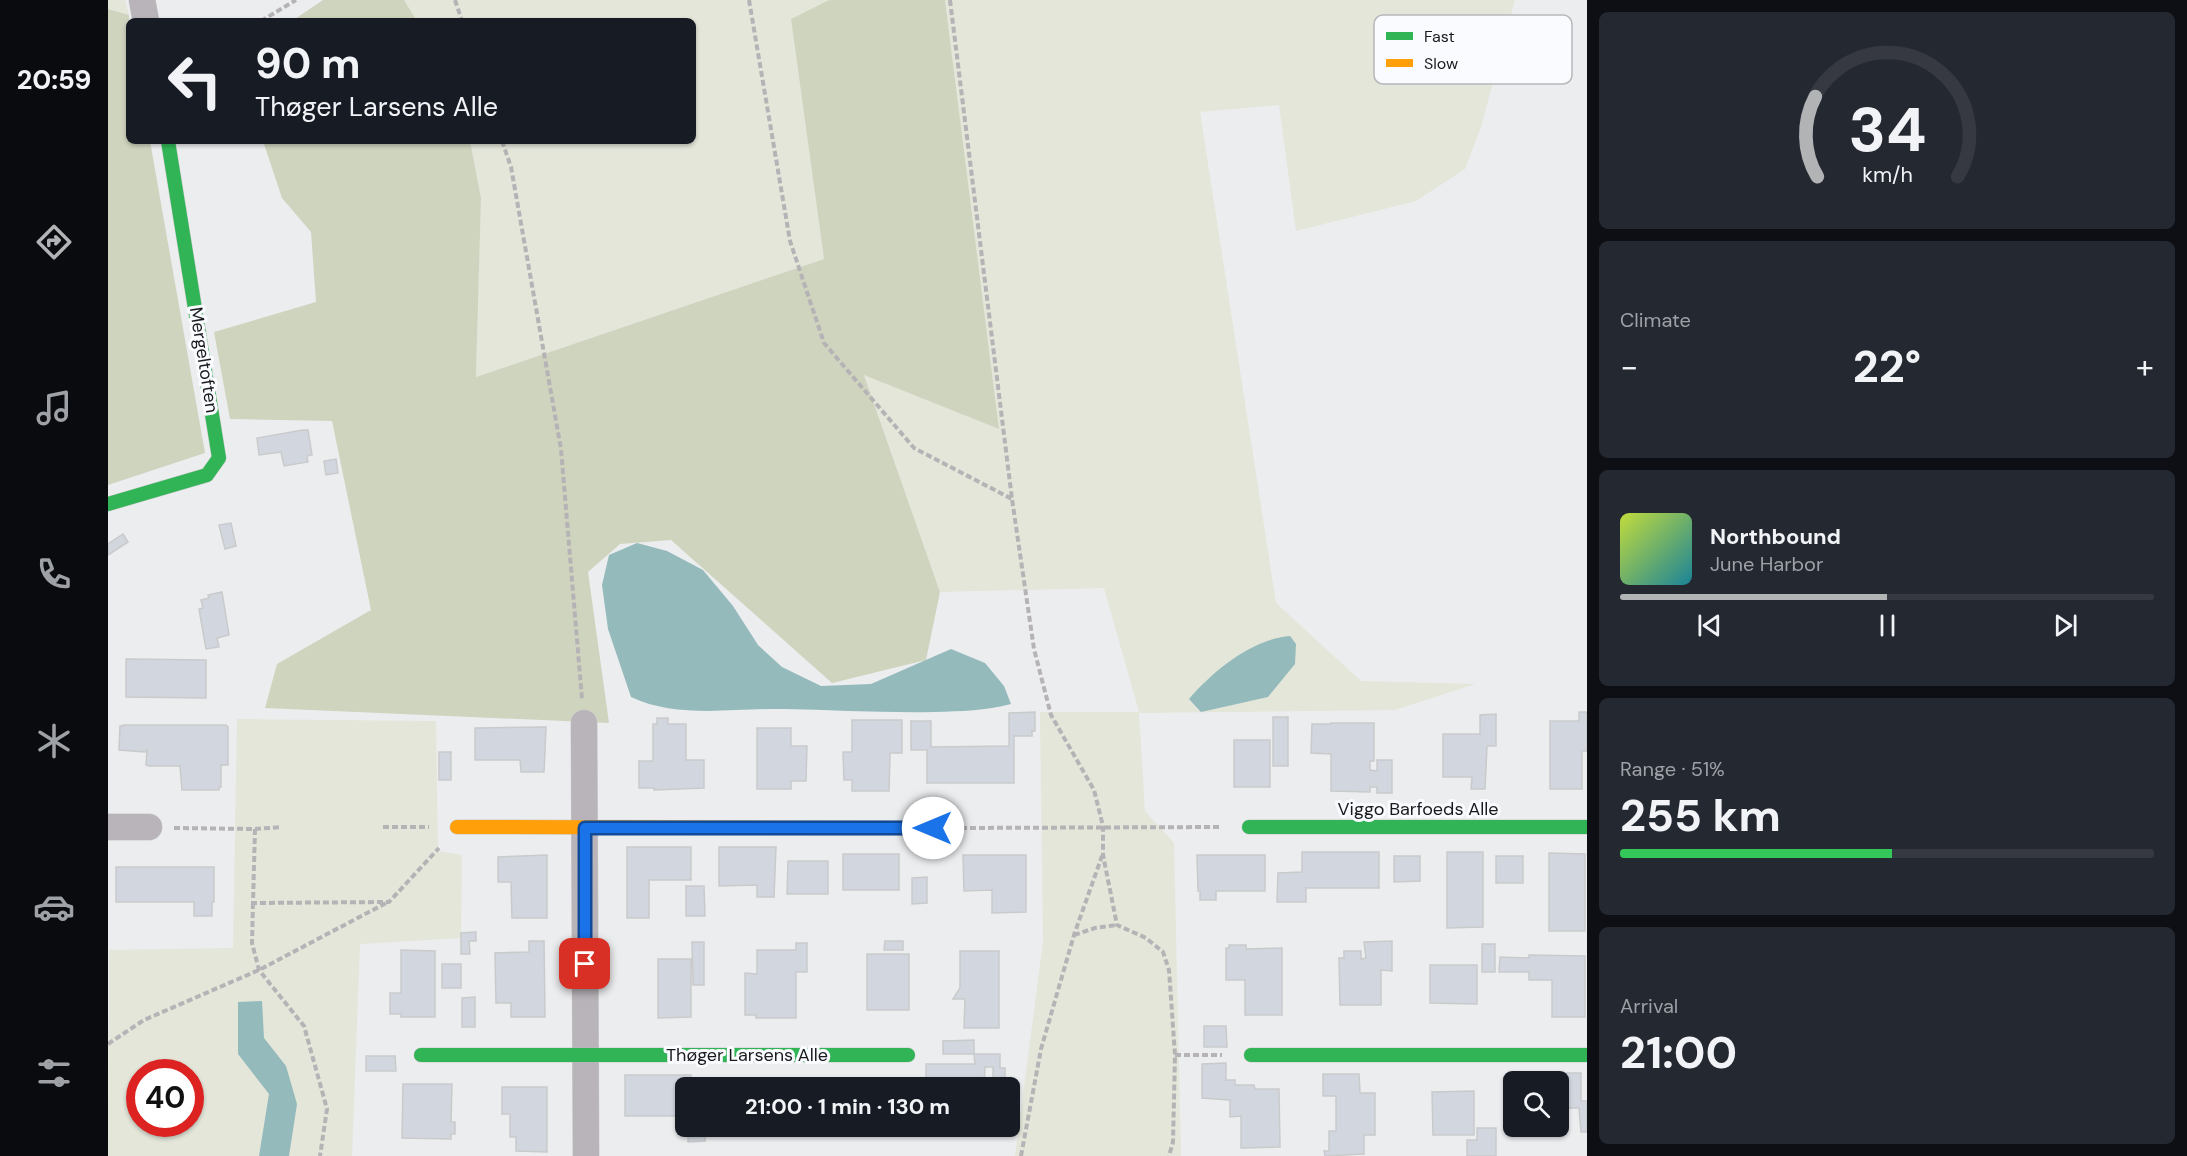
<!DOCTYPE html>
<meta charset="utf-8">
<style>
body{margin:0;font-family:"DM Sans",sans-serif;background:#242831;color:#f1f3f6;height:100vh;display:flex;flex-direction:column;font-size:22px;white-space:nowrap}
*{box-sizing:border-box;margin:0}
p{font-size:20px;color:#9ea1a6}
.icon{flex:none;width:33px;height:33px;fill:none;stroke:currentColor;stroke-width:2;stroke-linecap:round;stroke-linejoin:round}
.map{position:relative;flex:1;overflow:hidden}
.drawer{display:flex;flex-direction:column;gap:12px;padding:12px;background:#0d0f14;width:600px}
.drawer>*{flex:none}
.guide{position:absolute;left:18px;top:18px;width:570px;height:126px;border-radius:9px;box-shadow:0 2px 4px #0004;background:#171b24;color:#f1f3f6;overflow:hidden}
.controls{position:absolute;left:1395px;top:1071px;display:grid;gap:12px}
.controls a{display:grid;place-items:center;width:66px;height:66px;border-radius:9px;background:#171b24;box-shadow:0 2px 4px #0004;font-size:30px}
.speed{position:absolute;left:18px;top:1059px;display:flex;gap:12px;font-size:30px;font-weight:700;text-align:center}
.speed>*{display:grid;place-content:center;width:78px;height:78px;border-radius:50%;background:#171b24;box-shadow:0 2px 4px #0004;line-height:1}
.speed .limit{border:9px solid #d22;background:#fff;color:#111}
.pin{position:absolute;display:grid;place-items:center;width:51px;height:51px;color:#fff;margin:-26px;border-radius:12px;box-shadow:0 3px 9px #0006}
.me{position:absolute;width:66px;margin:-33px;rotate:270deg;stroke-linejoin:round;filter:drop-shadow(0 0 4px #0008)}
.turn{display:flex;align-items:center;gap:21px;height:126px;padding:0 30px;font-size:27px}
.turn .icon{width:78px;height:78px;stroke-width:2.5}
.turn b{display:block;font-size:42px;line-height:51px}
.big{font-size:45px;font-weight:700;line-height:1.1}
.drawer .card{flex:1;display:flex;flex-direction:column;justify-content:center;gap:9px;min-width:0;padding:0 21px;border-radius:9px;background:#242831}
.drawer .dial{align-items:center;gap:0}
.dial svg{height:156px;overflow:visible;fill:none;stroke:#363941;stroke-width:7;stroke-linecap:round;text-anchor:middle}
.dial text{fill:#f1f3f6;stroke:none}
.song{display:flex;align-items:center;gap:18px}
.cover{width:72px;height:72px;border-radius:9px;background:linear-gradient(135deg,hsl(70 70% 55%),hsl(190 70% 35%))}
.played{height:6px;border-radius:3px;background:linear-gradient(90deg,#b1b3b5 50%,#363941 50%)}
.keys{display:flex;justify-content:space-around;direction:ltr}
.heat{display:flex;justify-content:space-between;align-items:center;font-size:33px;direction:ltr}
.charge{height:9px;border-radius:4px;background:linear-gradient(90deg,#34c759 51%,#363941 0)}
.trip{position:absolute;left:567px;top:1077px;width:345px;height:60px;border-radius:9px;background:#171b24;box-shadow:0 2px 4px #0004;font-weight:700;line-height:60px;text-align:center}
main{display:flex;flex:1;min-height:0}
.tab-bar{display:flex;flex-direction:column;width:108px;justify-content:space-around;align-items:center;background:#090b0e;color:#9ea1a6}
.tab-bar .icon{width:42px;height:42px}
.tab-bar .on{color:#b1b3b5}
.tab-bar b{font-size:27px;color:#f1f3f6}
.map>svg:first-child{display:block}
.green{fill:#e3e6d9;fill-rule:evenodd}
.forest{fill:#cfd4be}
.water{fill:#94babc}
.building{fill:#d2d7df;stroke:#c9cacb;stroke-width:1.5}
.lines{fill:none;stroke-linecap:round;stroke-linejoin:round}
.street-casing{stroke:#cbcbcc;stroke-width:27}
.fast-casing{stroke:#cbcbcc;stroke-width:15}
.slow-casing{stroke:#cbcbcc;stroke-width:15}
.path{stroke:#b6b3b6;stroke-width:4;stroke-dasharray:6 3;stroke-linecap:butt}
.street{stroke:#b9b4b9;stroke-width:26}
.fast{stroke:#30b455;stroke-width:14}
.slow{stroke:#ff9f0a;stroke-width:14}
.route-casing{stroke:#114b97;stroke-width:15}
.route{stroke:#1a73e8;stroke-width:10}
.labels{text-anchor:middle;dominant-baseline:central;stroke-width:6;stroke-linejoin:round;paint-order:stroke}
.street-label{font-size:18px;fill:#191a1b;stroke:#f9fbfe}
.key{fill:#f9fbfe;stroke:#b6b8ba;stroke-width:1.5}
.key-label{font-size:16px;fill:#191a1b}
</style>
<main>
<nav class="tab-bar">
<b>20:59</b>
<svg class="icon on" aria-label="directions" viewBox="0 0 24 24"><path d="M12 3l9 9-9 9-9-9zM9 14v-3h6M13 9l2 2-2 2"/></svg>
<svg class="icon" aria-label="music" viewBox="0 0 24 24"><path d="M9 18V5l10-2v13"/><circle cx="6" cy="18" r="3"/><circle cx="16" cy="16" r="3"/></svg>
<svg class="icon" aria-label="phone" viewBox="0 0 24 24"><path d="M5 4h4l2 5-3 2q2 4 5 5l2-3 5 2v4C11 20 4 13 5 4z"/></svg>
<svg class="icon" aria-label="climate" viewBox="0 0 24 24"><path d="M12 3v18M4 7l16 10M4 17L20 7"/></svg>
<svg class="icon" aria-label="car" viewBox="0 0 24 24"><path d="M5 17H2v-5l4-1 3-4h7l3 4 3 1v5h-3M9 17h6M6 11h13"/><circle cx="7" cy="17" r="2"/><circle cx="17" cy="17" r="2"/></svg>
<svg class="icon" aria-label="filters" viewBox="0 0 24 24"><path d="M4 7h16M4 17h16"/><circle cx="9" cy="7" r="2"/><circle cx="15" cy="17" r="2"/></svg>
</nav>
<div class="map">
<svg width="1479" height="1156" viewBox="0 0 1479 1156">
<rect width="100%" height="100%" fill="#ecedef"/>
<!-- green -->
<path class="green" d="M0,0H17L21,15L0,9Z
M296,0H721L683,19L716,259L368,377L373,198L362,141H585V21H309Z
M837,0H1407L1373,127L1357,169L1308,201L1188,231L1171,105L1092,112L1168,603L1253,681L1367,684L1287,710L1031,713L1037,811L1066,843L1073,1156H907L935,942L932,712H1031L996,588L832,592L756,374L891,429Z
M129,719L328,721L330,851L354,855L353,938L252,944L244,1156H0L1,950L125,948ZM32,1072H82V1124H32Z"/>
<!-- forest -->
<path class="forest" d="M215,0H296L309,21H184Z
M721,0H837L891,429L756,375L832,592L818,660L724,683L563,540L512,544L480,572L501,723L157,708L169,664L263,610L224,421L122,419L106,332L208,302L203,232L174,198L155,141H362L373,198L368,377L716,259L683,19Z
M0,9L21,15V141H42L97,453L0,485Z"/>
<!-- water -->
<path class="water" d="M529,543L559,551L595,570L625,606L650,645L674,667L713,686L763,684L843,649L877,663L896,686L903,704C877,711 854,711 826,712C776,713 726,710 676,709C626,708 569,719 523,697L500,629L494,585L501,555Z
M1182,636L1188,644L1187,664L1160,697L1093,712L1081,699C1105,671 1144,639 1182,636Z
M154,1001L156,1038L178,1066L189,1104L181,1156H151L161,1094L130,1054V1002Z"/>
<!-- building -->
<path class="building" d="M195,430H200L204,455L199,456L200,462L176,466L173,452L151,455L149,438Z
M228,459L230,473L218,475L216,461Z
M123,523L128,546L117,549L111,525Z
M15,534L20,542L0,555V544Z
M114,592L121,635L109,638L111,647L98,649L91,609L95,608L93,600L101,598L100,595Z
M18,659L98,660V698L18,697Z
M927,712V731H924V736H906V783H819V750H803V721H823V747L901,746V713Z
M1471,712H1479V751H1474V789H1442V721H1471Z
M1388,714V746H1379L1377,789H1363L1364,777H1335V734H1372V715Z
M1165,717H1180V766H1165Z
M549,718H560V724H578V760H596V788L546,790V788H531V761H545V724H549Z
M744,720H794V753H782L781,791H744V780H736L735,752H744Z
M1223,723H1266V761H1262V770L1269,771V760H1284V793H1269V787H1262V792L1223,791V754L1203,753L1204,724H1223Z
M15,725H118L120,727V765H113V787H111V790H74L72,766H41L38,765L39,750L37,752L11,750L12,726H15Z
M438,727L436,772H413L412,760H367V728Z
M649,728H683V746H699L698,781H683V789H649Z
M1126,740H1162V787H1126Z
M331,752H343V780H331Z
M519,847H583V880H541V918H519Z
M611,847H668L666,897H649V885L611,886Z
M1194,852H1271V888H1198V902H1169L1170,873L1194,872Z
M1339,852H1375V927L1339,928Z
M1441,853L1477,854V931H1441Z
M735,854H791V890H735Z
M439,855V918H404L403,882H390V857Z
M855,855H918V912L884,913V890L856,891Z
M1089,855H1157V891H1108V900H1092V891H1090Z
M1286,856H1312V881L1286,882Z
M1388,856H1415V883H1388Z
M680,861H720V894H679Z
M8,867H106V902H104V916H86V902H8Z
M819,877V903L804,904V878Z
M578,886H596L597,916H578Z
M368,932V941H361L362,954H353V933Z
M421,941H436L437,1017H403V1003H388L387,953L421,952Z
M777,941H795V950H776Z
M1284,941V971L1273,970V1005H1232L1231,958H1236V951H1253V959L1258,958L1256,942Z
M584,942H596V985H585Z
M688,943H699V972H688V1018H648V1015H637V973L649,974V950H688Z
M1374,944H1387V972H1374Z
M1121,945H1138V949L1174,948V1015H1137V980H1118V948H1121Z
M293,950L327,951V1017H293V1014H282V993H293Z
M852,951H891V1028H856L857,999H845L852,988Z
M759,954H801V1010H759Z
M1421,955L1477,956V1017H1444V980H1421V972H1391L1392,957L1421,958Z
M550,959H583V1017L550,1018Z
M334,964H353V988H334Z
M1322,965H1369V1004L1322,1003Z
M367,997V1027H354V998Z
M1096,1026H1118L1119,1047H1096Z
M866,1040V1054H835V1041Z
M866,1054H892V1068H897V1079H885V1067H877L876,1088H818V1064H867Z
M258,1056H287L288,1071H258Z
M1118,1063V1080H1127V1085H1146L1147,1089H1171L1172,1147L1133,1148V1116L1122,1117V1100L1094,1098V1064Z
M1411,1073H1473V1101H1479V1132H1473L1471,1108H1450V1082H1411Z
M1215,1074H1251L1252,1093H1267V1135H1256V1154L1217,1156L1216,1151H1221V1131H1228V1096H1215Z
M517,1075H583V1088H578V1116H517Z
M615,1078H688V1088H615Z
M295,1084H344L343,1122H347V1134H343V1139L294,1138Z
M394,1087H439V1152L408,1151V1137H402V1114H394Z
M1366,1091V1135H1325L1324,1092Z
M580,1126H597V1141L580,1142Z
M686,1126H698V1130H686Z
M721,1126H760V1129H721Z
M793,1126H808V1131H793Z
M1369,1128H1388V1156H1359V1140H1369Z"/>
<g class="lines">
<!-- street casing -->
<g class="street-casing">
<path id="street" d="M34,0L38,21
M476,723L478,1156
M0,827H41"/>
</g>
<!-- fast casing -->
<g class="fast-casing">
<path id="fast" d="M0,504L99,475L111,458L60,141
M1141,827H1479
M313,1055H800
M1143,1055H1479"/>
</g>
<!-- slow casing -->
<g class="slow-casing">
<path id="slow" d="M349,827L825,828"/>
</g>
<!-- path -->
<path class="path" d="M347,0L354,21
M641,0L682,241L716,343L806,448L904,499
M842,0L904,499L926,649L943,715L986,790L995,826V855L1009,925L1038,938L1055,952L1061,970L1067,1055L1065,1142L1061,1156
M153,21L188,0
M394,141L403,167L453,449L474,699
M275,827H321
M66,828L147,829L145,903L281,902L331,848
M853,828L1112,827
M147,829L174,827
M145,903L144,943L151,970L196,1026L219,1109L212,1156
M966,935L987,928L1009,925
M0,1044L36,1020L151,970L280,902
M1067,1055H1114
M913,1156L933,1049L966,935L994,856"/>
<!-- street -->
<use href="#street" class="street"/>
<!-- fast -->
<use href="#fast" class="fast"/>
<!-- slow -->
<use href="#slow" class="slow"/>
</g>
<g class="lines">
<!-- route casing -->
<g class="route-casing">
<path id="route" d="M477,964V828H825"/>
</g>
<!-- route -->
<use href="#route" class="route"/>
</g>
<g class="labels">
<!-- street labels -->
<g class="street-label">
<text transform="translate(96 360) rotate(81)">Mergeltoften</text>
<text x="1310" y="809">Viggo Barfoeds Alle</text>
<text x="639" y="1055">Thøger Larsens Alle</text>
</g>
</g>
<!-- legend -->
<rect x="1266" y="15" width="198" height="69" rx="9" class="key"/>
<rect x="1278" y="32" width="27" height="8" fill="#30b455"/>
<rect x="1278" y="59" width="27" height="8" fill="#ff9f0a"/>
<g class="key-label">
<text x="1316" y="42">Fast</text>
<text x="1316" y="69">Slow</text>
</g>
</svg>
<div class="controls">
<a><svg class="icon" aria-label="search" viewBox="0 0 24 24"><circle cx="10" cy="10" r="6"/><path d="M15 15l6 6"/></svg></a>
</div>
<div class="speed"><div class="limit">40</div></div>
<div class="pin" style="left:477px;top:964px;background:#d93025"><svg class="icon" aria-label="arrive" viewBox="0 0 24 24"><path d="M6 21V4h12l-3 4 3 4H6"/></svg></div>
<svg class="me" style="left:825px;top:828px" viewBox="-20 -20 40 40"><circle r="19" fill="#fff"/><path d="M0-13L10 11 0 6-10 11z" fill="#1a73e8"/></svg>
<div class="trip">21:00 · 1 min · 130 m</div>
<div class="guide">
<div class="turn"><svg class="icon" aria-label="left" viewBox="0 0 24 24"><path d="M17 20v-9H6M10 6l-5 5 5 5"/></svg><div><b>90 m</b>Thøger Larsens Alle</div></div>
</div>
</div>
<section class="drawer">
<div class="card dial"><svg viewBox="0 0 100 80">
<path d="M14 69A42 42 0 1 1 86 69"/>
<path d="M14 69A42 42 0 0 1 13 28" stroke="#b1b3b5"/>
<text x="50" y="56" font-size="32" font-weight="700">34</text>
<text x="50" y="72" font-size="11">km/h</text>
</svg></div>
<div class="card"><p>Climate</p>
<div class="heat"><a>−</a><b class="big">22°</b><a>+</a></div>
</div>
<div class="card">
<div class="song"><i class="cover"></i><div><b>Northbound</b><p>June Harbor</p></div></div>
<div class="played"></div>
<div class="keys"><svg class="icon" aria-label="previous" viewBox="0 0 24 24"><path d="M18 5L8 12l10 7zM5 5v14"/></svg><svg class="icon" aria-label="pause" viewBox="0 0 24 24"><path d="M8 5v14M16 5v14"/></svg><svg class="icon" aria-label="next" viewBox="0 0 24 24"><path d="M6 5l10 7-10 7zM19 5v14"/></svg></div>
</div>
<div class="card"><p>Range · 51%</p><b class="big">255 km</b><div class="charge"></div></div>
<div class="card"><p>Arrival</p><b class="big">21:00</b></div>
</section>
</main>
